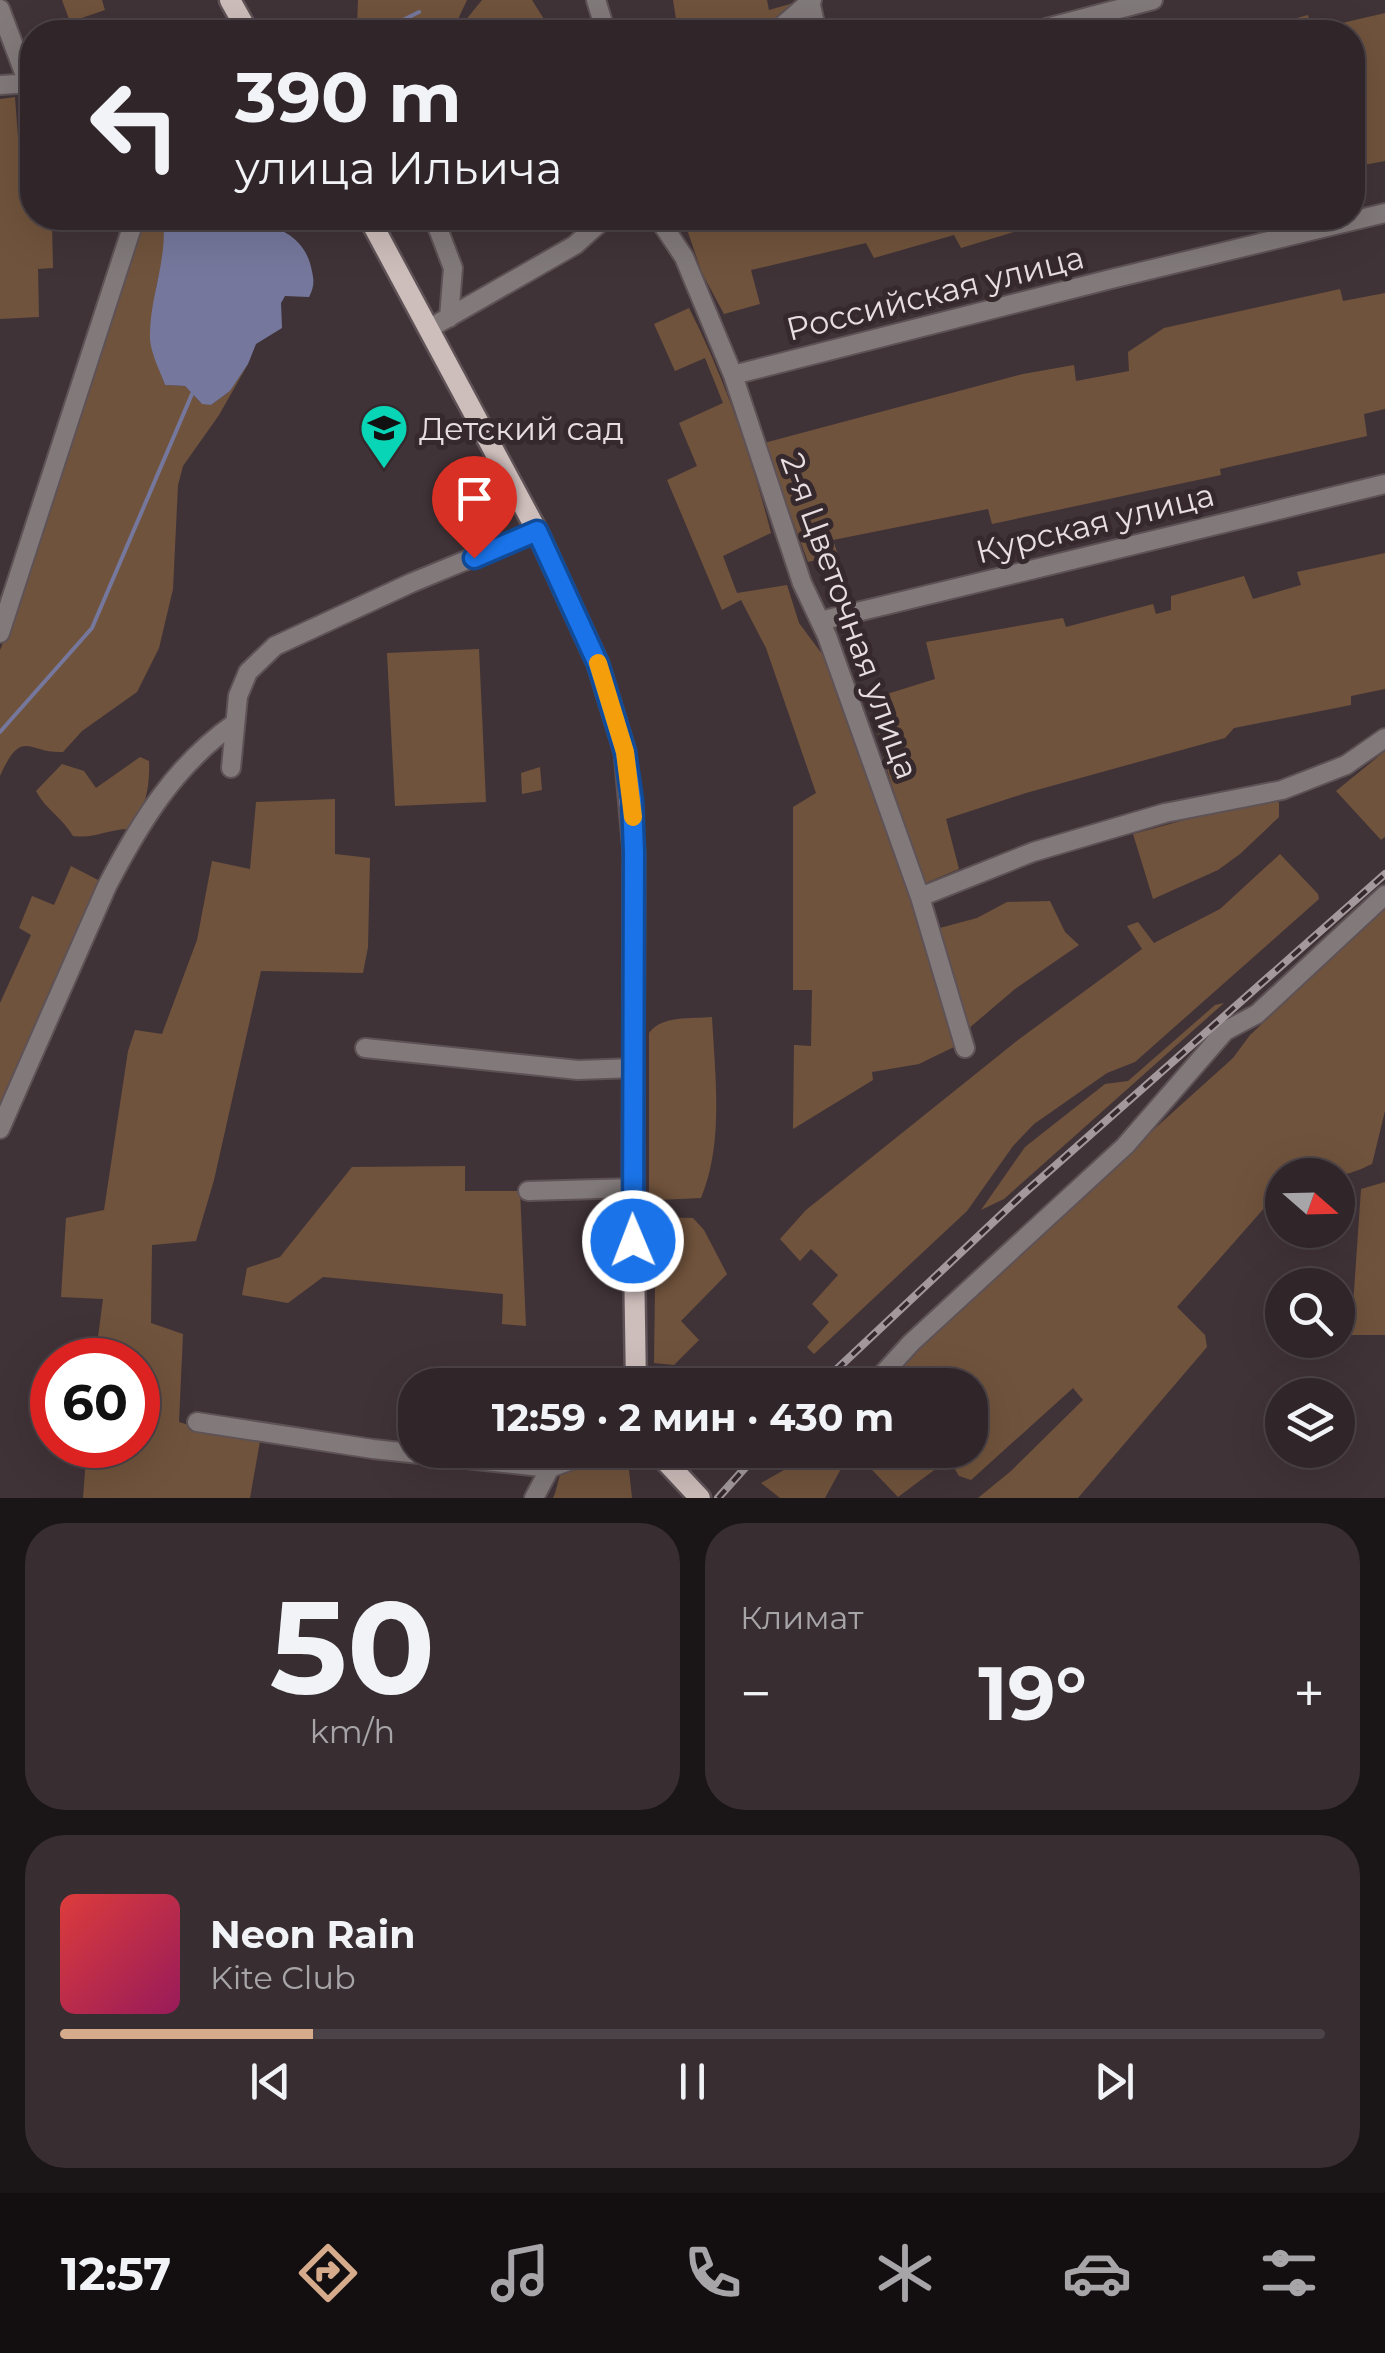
<!DOCTYPE html>
<html lang="ru">
<meta charset="utf-8">
<style>
body{margin:0;font-family:Montserrat,sans-serif;background:#382e32;color:#f1f3f6;height:100vh;display:flex;flex-direction:column;font-size:38px;white-space:nowrap}
*{box-sizing:border-box;margin:0}
p{font-size:32px;color:#a8a5a8}
.icon{flex:none;width:55px;height:55px;fill:none;stroke:currentColor;stroke-width:2;stroke-linecap:round;stroke-linejoin:round}
.map{position:relative;height:1498px;overflow:hidden}
.side{display:flex;flex-direction:column;gap:25px;padding:25px;background:#1a1517;flex:1}
.side>*{flex:none}
.banner{position:absolute;left:20px;top:20px;width:1345px;height:210px;border-radius:40px;box-shadow:0 10px 40px #0002,0 0 0 2px #4b4347;background:#30262a;color:#f1f3f6;overflow:hidden}
.needle{width:65px;rotate:110deg}
.fabs{position:absolute;left:1265px;top:1158px;display:grid;gap:20px}
.fabs a{display:grid;place-items:center;width:90px;height:90px;border-radius:50%;background:#30262a;box-shadow:0 10px 40px #0002,0 0 0 2px #4b4347;font-size:50px}
.speed{position:absolute;left:30px;top:1338px;display:flex;gap:20px;font-size:50px;font-weight:700;text-align:center}
.speed>*{display:grid;place-content:center;width:130px;height:130px;border-radius:50%;background:#30262a;box-shadow:0 10px 40px #0002,0 0 0 2px #4b4347;line-height:1}
.speed .limit{border:15px solid #d22;background:#fff;color:#111}
.pin{position:absolute;display:grid;place-items:center;width:85px;height:85px;color:#fff;margin:-102px -42px;border-radius:50% 50% 50% 0;rotate:-45deg;box-shadow:0 0 10px #0007}
.pin .icon{rotate:45deg}
.me{position:absolute;width:110px;margin:-55px;rotate:359deg;stroke-linejoin:round;filter:drop-shadow(0 0 8px #0008)}
.turn{display:flex;align-items:center;gap:35px;height:210px;padding:0 50px;font-size:45px}
.turn .icon{width:130px;height:130px;stroke-width:2.5}
.turn b{display:block;font-size:70px;line-height:85px}
.big{font-size:75px;font-weight:700;line-height:1.1}
.side .tile{flex:1;display:flex;flex-direction:column;justify-content:center;gap:15px;min-width:0;padding:0 35px;border-radius:40px;background:#382e32}
.side .dial{align-items:center;gap:0}
.dial b{font-size:130px;line-height:1}
.song{display:flex;align-items:center;gap:30px}
.cover{width:120px;height:120px;border-radius:15px;background:linear-gradient(135deg,hsl(0 70% 55%),hsl(330 70% 35%))}
.played{height:10px;border-radius:5px;background:linear-gradient(90deg,#d6ab8b 20%,#4b4347 20%)}
.keys{display:flex;justify-content:space-around;direction:ltr}
.heat{display:flex;justify-content:space-between;align-items:center;font-size:55px;direction:ltr}
.side .tiles{flex:1;display:grid;gap:25px;grid-template-columns:1fr 1fr}
.tile:last-child{grid-column:span 2}
.trip{position:absolute;left:398px;top:1368px;width:590px;height:100px;border-radius:40px;background:#30262a;box-shadow:0 10px 40px #0002,0 0 0 2px #4b4347;font-weight:700;line-height:100px;text-align:center}
.menu{display:flex;height:160px;justify-content:space-around;align-items:center;background:#130f11;color:#a8a5a8}
.menu .icon{width:70px;height:70px}
.menu .active{color:#d6ab8b}
.menu b{font-size:45px;color:#f1f3f6}
.map>svg:first-child{display:block}
.green{fill:#70533c}
.water{fill:#75789c}
.lines{fill:none;stroke-linecap:round;stroke-linejoin:round}
.stream{stroke:#75789c;stroke-width:4}
.minor-casing{stroke:#5e5256;stroke-width:22}
.major-casing{stroke:#5e5256;stroke-width:25}
.minor{stroke:#827a7a;stroke-width:18}
.major{stroke:#cdbdbb;stroke-width:20}
.rail-casing{stroke:#a3999d;stroke-width:8}
.rail{stroke:#36292e;stroke-width:4;stroke-dasharray:11;stroke-linecap:butt}
.route-casing{stroke:#114b97;stroke-width:25}
.route{stroke:#1a73e8;stroke-width:18}
.slow{stroke:#f59e0b;stroke-width:18}
.labels{text-anchor:middle;dominant-baseline:central;stroke-width:10;stroke-linejoin:round;paint-order:stroke}
.street-label{font-size:32px;fill:#e7dee1;stroke:#36292e}
.poi-label{font-size:32px;fill:#e7dee1;stroke:#36292e;text-anchor:start}
</style>
<div class="map">
<svg width="1385" height="1498" viewBox="0 0 1385 1498">
<rect width="100%" height="100%" fill="#403338"/>
<!-- green -->
<path class="green" d="M62,0H102L105,10L70,22Z
M358,0H467L452,32H344L357,28Z
M482,0H532L552,32H456Z
M673,0H767L769,10L804,0L760,32H678Z
M1385,13V161L1353,167L1352,32H1245L1308,15L1312,30Z
M15,97L19,151H32V218H75L76,223L52,224L53,268L38,269L39,317L0,319V99Z
M145,218H163L166,246L156,288L153,353L165,385L185,386L201,403L211,405L230,391L248,364L219,415L183,466L178,485L173,589L159,648L137,692L82,731L63,752C29,754 22,726 0,776V650L14,618Z
M683,218H1060L961,248L954,235L874,258L866,243L751,270L760,304L724,314L702,273Z
M1340,289L1343,301L1385,293V409L1364,414L1367,436L1220,469L1221,475L992,524L988,509L833,540L838,555L808,562L764,443L1023,374L1074,365L1076,381L1129,371L1128,352L1164,328Z
M689,308C725,379 751,455 771,533L723,556L737,593L787,585L799,623L825,658L922,926L958,1045L919,1064L872,1072L873,1080L793,1129L794,1045L811,1046L812,990H793V807L816,793L766,648L741,600L722,610L667,480L697,466L679,423L723,403L705,358L675,371L654,324Z
M1385,553V689L1351,696V705L1234,728L1225,738L1026,793L946,819L959,869L923,884L884,760L871,699L935,679L926,642L1063,618L1066,627L1153,604L1156,614L1171,610V596L1244,576L1253,599L1301,585L1297,572Z
M479,649L486,802L395,806L387,653Z
M1385,751V837L1381,840L1336,791Z
M140,757L149,761C150,785 146,811 129,829C108,829 94,839 73,836C62,817 46,810 36,791L62,764L84,771L96,788Z
M540,767L542,790L522,794L521,773Z
M1273,796L1279,803V817L1240,854L1218,870L1153,899L1133,834Z
M335,799V854L370,858L368,947L363,973L261,971L214,1180L196,1241L152,1245L151,1323L183,1334L179,1422L215,1433L260,1441L250,1498H83L87,1445H138V1360H95L103,1299L61,1297L66,1218L104,1210L128,1051L135,1030L162,1034L197,940L212,861L250,869L256,802Z
M1280,854L1318,894L1319,899L1135,1062L1107,1073L1034,1124L1013,1146L967,1211L814,1354L807,1347L829,1322L812,1304L838,1275L811,1249L800,1261L780,1239L806,1210L1018,1040L1142,949L1127,926L1138,922L1154,943L1220,909Z
M71,866L100,881L8,1098L0,1105V1003L31,935L19,928L32,896L54,905Z
M1050,901L1065,932L1079,945L1015,989L968,1029L936,929L977,918L1007,902Z
M1385,903V1111L1372,1164C1352,1174 1322,1184 1302,1169L1296,1175H1282V1188L1177,1307L1205,1335L1207,1347L1078,1498H978L1011,1471L1083,1400L1073,1388L971,1480L959,1476L953,1466L941,1465L898,1497L853,1450H970V1385H884L887,1375L1020,1250L1233,1058L1250,1035L1322,968L1318,963Z
M1224,1003L1004,1199L981,1210L1025,1147L1105,1084L1128,1081L1215,1005Z
M712,1017C715,1076 724,1143 701,1198L658,1200L649,1193V1033C662,1015 691,1019 712,1017Z
M465,1166V1191H520L526,1326L502,1324L503,1294L323,1277L288,1303L242,1295L247,1268L280,1257L352,1167Z
M1385,1182V1335H1351L1361,1189Z
M656,1217L693,1218L704,1230L727,1274L681,1321L699,1340L674,1365L654,1363Z
M819,1450H845L848,1456L825,1498H780L761,1483Z
M609,1456L629,1470L632,1498H553C557,1490 557,1482 561,1473C567,1460 596,1459 609,1456Z"/>
<!-- water -->
<path class="water" d="M163,218C209,217 298,209 311,267C314,280 315,285 309,297L285,296L281,303L282,328L256,344L248,364L230,391L211,405L202,404L185,386L165,385C160,371 151,354 150,339C149,297 168,261 163,218Z"/>
<g class="lines">
<!-- stream -->
<path class="stream" d="M379,32L419,12
M0,732L92,628L192,394"/>
<!-- minor casing -->
<g class="minor-casing">
<path id="minor" d="M596,0L606,32
M810,1L817,32
M0,9L28,83
M229,32L243,25
M775,32L812,0
M1031,32L1153,0
M0,85L32,83
M434,218L453,268L449,318
M653,218L662,224L684,257L733,375L802,583L827,636L920,897L965,1048
M430,328L575,245L605,218
M733,375L1111,279L1385,213
M820,621L1385,484
M0,633L135,218
M231,768L238,696L248,672L275,646L411,583L537,531
M920,897L1033,852L1165,813L1282,790L1346,765L1385,738
M365,1048L578,1070L634,1068
M0,1129L107,886C141,821 175,765 235,723
M528,1191L633,1188
M881,1376L911,1343L1125,1146L1225,1031L1257,1014L1385,895
M197,1422L373,1449L550,1468
M534,1498L550,1468L580,1457L614,1450"/>
</g>
<!-- major casing -->
<g class="major-casing">
<path id="major" d="M230,0L248,32
M369,218L537,531L598,664L625,752L634,852L633,1196L636,1385
M655,1450L700,1498"/>
</g>
<!-- minor -->
<use href="#minor" class="minor"/>
<!-- major -->
<use href="#major" class="major"/>
<!-- rail casing -->
<g class="rail-casing">
<path id="rail" d="M820,1385L1021,1196L1385,874
M718,1498L761,1450"/>
</g>
<!-- rail -->
<use href="#rail" class="rail"/>
</g>
<g class="lines">
<!-- route casing -->
<g class="route-casing">
<path id="route" d="M474,558L537,531L598,664L625,752L632,800L634,852L633,1241"/>
</g>
<!-- route -->
<use href="#route" class="route"/>
<!-- slow -->
<path class="slow" d="M598,663L625,752L633,817"/>
</g>
<!-- icons -->
<defs>
<g id="school-pin" transform="scale(2.5)"><path d="M0 17L-7.5 6A9.5 9.5 0 1 1 7.5 6Z" fill="#08d5b5" stroke="#36292e"/><path d="M0-5L7-2L0 1L-7-2ZM-4 1L0 2.5L4 1V4Q0 6-4 4Z" fill="#111"/></g>
</defs>
<g fill-rule="evenodd">
<use href="#school-pin" x="384" y="428"/>
</g>
<g class="labels">
<!-- street labels -->
<g class="street-label">
<text transform="translate(935 293) rotate(-14)">Российская улица</text>
<text transform="translate(1095 523) rotate(-14)">Курская улица</text>
<text transform="translate(850 616) rotate(70)">2-я Цветочная улица</text>
</g>
<!-- poi labels -->
<g class="poi-label">
<text x="419" y="428">Детский сад</text>
</g>
</g>
</svg>
<div class="fabs">
<a><svg class="needle" viewBox="-14 -14 28 28"><path d="M0-13l5 13h-10z" fill="#e53935"/><path d="M0 13l5-13h-10z" fill="#a8a5a8"/></svg></a>
<a><svg class="icon" aria-label="search" viewBox="0 0 24 24"><circle cx="10" cy="10" r="6"/><path d="M15 15l6 6"/></svg></a>
<a><svg class="icon" aria-label="layers" viewBox="0 0 24 24"><path d="M12 4l9 5-9 5-9-5zM3 14l9 5 9-5"/></svg></a>
</div>
<div class="speed"><div class="limit">60</div></div>
<div class="pin" style="left:474px;top:558px;background:#d93025"><svg class="icon" aria-label="arrive" viewBox="0 0 24 24"><path d="M6 21V4h12l-3 4 3 4H6"/></svg></div>
<svg class="me" style="left:633px;top:1241px" viewBox="-20 -20 40 40"><circle r="17" fill="#1a73e8" stroke="#fff" stroke-width="3"/><path d="M0-11L8 9 0 5-8 9z" fill="#fff"/></svg>
<div class="trip">12:59 · 2 мин · 430 m</div>
<div class="banner">
<div class="turn"><svg class="icon" aria-label="left" viewBox="0 0 24 24"><path d="M17 20v-9H6M10 6l-5 5 5 5"/></svg><div><b>390 m</b>улица Ильича</div></div>
</div>
</div>
<section class="side">
<div class="tiles">
<div class="tile dial"><b>50</b><p>km/h</p></div>
<div class="tile"><p>Климат</p>
<div class="heat"><a>−</a><b class="big">19°</b><a>+</a></div>
</div>
<div class="tile">
<div class="song"><i class="cover"></i><div><b>Neon Rain</b><p>Kite Club</p></div></div>
<div class="played"></div>
<div class="keys"><svg class="icon" aria-label="previous" viewBox="0 0 24 24"><path d="M18 5L8 12l10 7zM5 5v14"/></svg><svg class="icon" aria-label="pause" viewBox="0 0 24 24"><path d="M8 5v14M16 5v14"/></svg><svg class="icon" aria-label="next" viewBox="0 0 24 24"><path d="M6 5l10 7-10 7zM19 5v14"/></svg></div>
</div>
</div>
</section>
<nav class="menu">
<b>12:57</b>
<svg class="icon active" aria-label="directions" viewBox="0 0 24 24"><path d="M12 3l9 9-9 9-9-9zM9 14v-3h6M13 9l2 2-2 2"/></svg>
<svg class="icon" aria-label="music" viewBox="0 0 24 24"><path d="M9 18V5l10-2v13"/><circle cx="6" cy="18" r="3"/><circle cx="16" cy="16" r="3"/></svg>
<svg class="icon" aria-label="phone" viewBox="0 0 24 24"><path d="M5 4h4l2 5-3 2q2 4 5 5l2-3 5 2v4C11 20 4 13 5 4z"/></svg>
<svg class="icon" aria-label="climate" viewBox="0 0 24 24"><path d="M12 3v18M4 7l16 10M4 17L20 7"/></svg>
<svg class="icon" aria-label="car" viewBox="0 0 24 24"><path d="M5 17H2v-5l4-1 3-4h7l3 4 3 1v5h-3M9 17h6M6 11h13"/><circle cx="7" cy="17" r="2"/><circle cx="17" cy="17" r="2"/></svg>
<svg class="icon" aria-label="filters" viewBox="0 0 24 24"><path d="M4 7h16M4 17h16"/><circle cx="9" cy="7" r="2"/><circle cx="15" cy="17" r="2"/></svg>
</nav>
